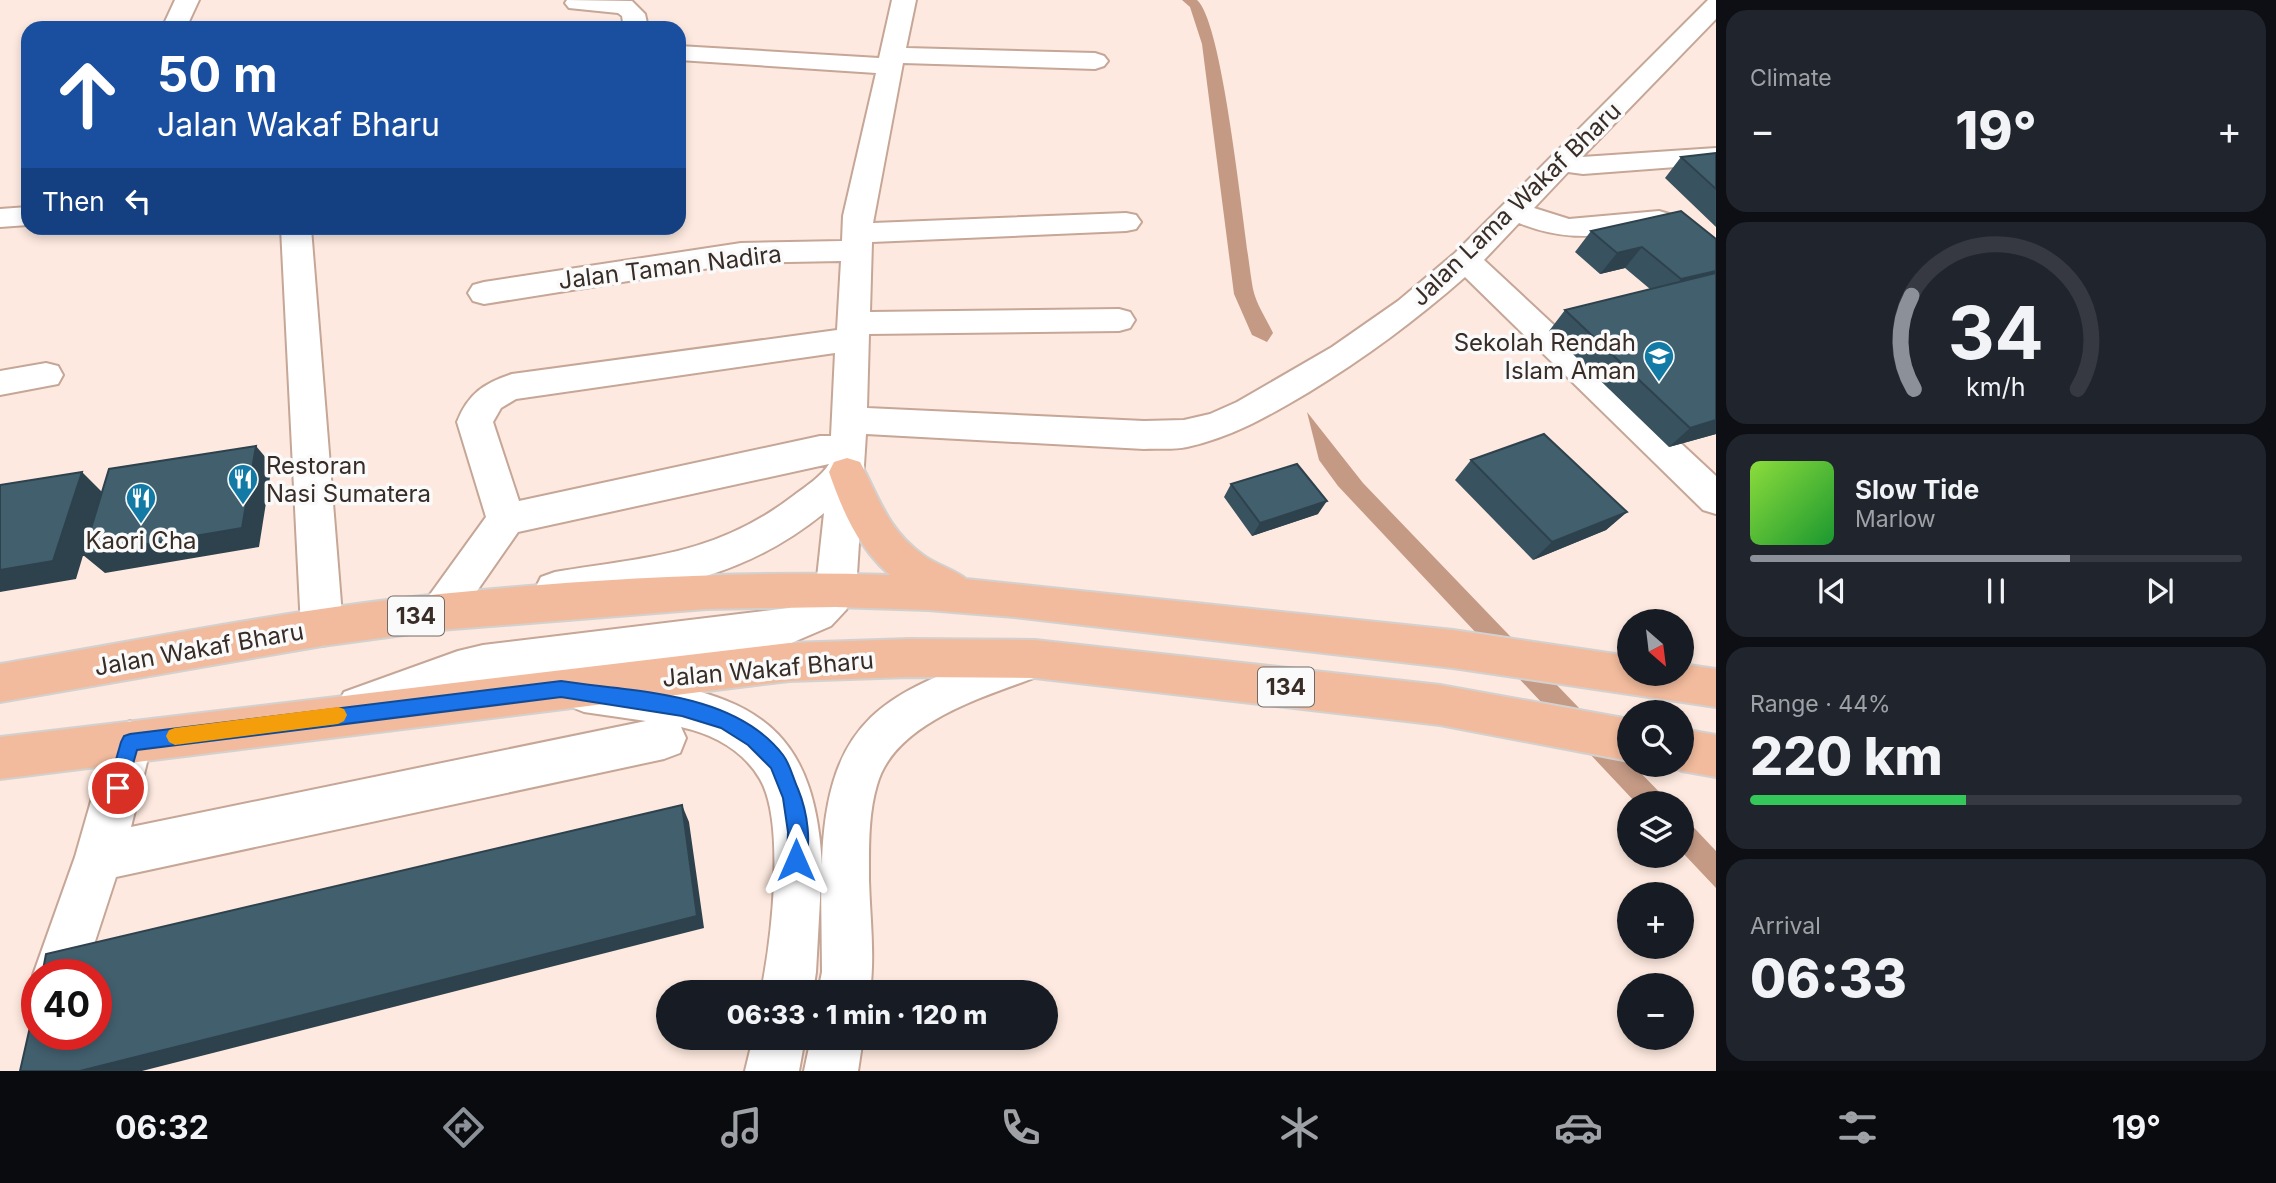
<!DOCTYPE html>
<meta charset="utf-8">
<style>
body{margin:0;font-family:Inter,sans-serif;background:#20242c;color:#f1f3f6;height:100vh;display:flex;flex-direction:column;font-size:26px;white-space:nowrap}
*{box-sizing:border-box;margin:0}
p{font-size:23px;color:#9ea1a6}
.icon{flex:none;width:38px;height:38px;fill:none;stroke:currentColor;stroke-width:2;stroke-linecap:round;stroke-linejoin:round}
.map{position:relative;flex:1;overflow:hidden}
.drawer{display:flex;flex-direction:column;gap:10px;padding:10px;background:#0d0f14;width:560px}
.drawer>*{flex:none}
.top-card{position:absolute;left:21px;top:21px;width:665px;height:214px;border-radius:21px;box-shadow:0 4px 10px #0003;background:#1a4fa0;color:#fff;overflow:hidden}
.needle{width:46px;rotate:152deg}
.tools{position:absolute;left:1617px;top:609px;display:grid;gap:14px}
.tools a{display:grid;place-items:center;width:77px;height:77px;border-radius:50%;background:#171b24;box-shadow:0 4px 10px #0003;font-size:35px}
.speed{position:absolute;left:21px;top:959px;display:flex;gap:14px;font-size:35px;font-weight:700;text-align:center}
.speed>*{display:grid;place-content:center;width:91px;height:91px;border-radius:50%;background:#171b24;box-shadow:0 4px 10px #0003;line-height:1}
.speed .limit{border:10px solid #d22;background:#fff;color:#111}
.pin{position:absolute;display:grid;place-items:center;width:60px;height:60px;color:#fff;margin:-30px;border:4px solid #fff;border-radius:50%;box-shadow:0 2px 7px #0007}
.me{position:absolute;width:77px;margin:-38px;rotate:0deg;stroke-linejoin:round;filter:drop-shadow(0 0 5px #0008)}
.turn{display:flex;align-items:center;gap:24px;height:147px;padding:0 21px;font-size:32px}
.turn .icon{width:91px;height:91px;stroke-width:2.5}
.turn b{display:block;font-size:49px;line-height:60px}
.then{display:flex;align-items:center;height:66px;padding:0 21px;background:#0003;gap:14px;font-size:26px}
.big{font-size:52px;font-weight:800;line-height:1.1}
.drawer .widget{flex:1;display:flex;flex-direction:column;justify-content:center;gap:10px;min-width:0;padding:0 24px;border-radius:21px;background:#20242c}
.drawer .dial{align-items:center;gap:0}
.dial svg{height:182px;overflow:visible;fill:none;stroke:#363941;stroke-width:7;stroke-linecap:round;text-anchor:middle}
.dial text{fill:#f1f3f6;stroke:none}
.song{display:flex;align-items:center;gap:21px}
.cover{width:84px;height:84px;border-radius:10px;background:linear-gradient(135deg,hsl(90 70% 55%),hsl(130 70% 35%))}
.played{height:7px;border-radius:4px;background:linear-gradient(90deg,#8c9099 65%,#363941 65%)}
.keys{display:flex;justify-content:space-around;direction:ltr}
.heat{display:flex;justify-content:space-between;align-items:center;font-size:38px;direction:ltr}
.charge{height:10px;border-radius:5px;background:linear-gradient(90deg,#34c759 44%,#363941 0)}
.trip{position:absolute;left:656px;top:980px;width:402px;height:70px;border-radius:35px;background:#171b24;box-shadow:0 4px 10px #0003;font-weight:800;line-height:70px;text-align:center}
.menu{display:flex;height:112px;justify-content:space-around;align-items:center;background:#090b0e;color:#9ea1a6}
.menu .icon{width:49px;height:49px}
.menu .current{color:#8c9099}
.menu b{font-size:32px;color:#f1f3f6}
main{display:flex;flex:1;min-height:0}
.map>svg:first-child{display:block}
.water{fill:#c49a85}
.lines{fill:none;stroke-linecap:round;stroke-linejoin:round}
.minor-casing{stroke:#c5a697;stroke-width:4}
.major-casing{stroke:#d3d1cf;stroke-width:4}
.minor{fill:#fff;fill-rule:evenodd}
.major{fill:#f2bb9d;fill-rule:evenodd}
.wall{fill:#39525f}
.shaded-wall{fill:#2e424d}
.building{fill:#425f6e;stroke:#2e424d;stroke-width:2}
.route{fill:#1a73e8;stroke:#114b97;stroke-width:2}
.slow{fill:#f59e0b}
.labels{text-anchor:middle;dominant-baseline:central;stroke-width:7;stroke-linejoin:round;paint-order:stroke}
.shield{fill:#fafafa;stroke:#726a66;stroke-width:2}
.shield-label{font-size:23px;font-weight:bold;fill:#382c26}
.street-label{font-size:24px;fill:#382c26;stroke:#fafafa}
.poi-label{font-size:24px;fill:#382c26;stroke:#fafafa;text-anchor:end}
</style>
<main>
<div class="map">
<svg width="1716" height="1071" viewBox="0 0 1716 1071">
<rect width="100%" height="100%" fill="#fde9df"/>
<!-- water -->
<path class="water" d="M1182,0H1197C1224,23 1244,240 1253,289C1256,304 1267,320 1273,333L1267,342L1252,335L1234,294L1202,44L1190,7Z
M1307,412L1363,483L1629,760V765H1633L1670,803H1636L1338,486L1319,460Z
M1682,815L1716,851V888L1682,852Z"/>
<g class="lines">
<!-- minor casing -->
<g class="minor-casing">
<path id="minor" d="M175,0H199L186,28H162Z
M567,0L632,1L645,14L648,28H624L622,16L618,13L569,8L565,3Z
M892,0H916L906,48L1095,53L1104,56L1108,61L1104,66L1095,69L903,63L873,223L1126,213L1136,215L1141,222L1136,229L1126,231L872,242L870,312L1119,309L1130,312L1135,320L1130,328L1119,331L869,334L867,408L1144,421L1184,420L1210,414L1237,402L1332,347L1398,301L1455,253L1708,0H1716V19L1582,157L1716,148V164L1583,174L1568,172L1534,208L1569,219L1659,211C1683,217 1697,227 1716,242V268C1693,262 1680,238 1657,230C1604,234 1570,244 1519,223L1484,260L1716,476V514L1703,510L1465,277C1416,320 1365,358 1309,392C1270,415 1233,437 1187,447C1173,450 1158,448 1144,449L866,434L856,590L846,610L831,626L789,644L483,683L458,689L359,726L344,720L337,706L344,692L458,651L483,645L789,608C801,604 809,597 816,587L824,513C739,582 658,589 555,606L541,601L535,589L541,577L555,572C647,557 716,555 793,496C805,487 822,476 829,464L518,532L454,624L440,630L426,624L420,612L426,600L486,517L457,422C468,394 484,383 512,374L837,330L841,261L741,263L484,304L473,301L468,293L473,285L484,282L741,243L842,241L843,216L876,73L679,60V46L879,58ZM835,353L831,436H820L519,501L493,422L501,408L516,399Z
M28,207V225L0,227V209Z
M281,228H311L343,628L337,641L322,646L307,641L301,628Z
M46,363L58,366L63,375L58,384L0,395V371Z
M1035,640L1050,646L1056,659L1050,672C994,694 895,719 877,785C868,815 869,849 869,880C870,918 875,955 870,992H818L822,972L821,882L816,972L813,992H761C771,942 786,823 760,779C743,750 713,734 681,727L686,738L680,753L664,759L116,877L84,975H37V985L33,975L75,857L108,742L114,727L130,721L146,727L152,742L131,827L646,721L584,712L569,706L563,692L569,678C573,676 579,673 584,672C598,671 632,679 648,681C768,699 815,742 822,865C826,701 902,689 1035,640Z
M753,1038H805L799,1071H745Z
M811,1038H863L858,1071H804Z"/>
</g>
<!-- major casing -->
<g class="major-casing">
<path id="major" d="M847,458L860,462C880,499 887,529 923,555C936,565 954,569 966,579L1453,630L1629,656V674H1682V664L1716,669V707L1453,668L1014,617L928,610L836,607L706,609L440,630L322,646L0,702V664C146,639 293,609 440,594C589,579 741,570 890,575C859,549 842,510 829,472L834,462Z
M910,639L1035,640L1440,685L1629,719V761L1440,725L1035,678L910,677L789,681L0,779V737L789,643Z
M1682,729L1716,735V777L1682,771L1666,765H1682Z"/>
</g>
<!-- minor -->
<use href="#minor" class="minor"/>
<!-- major -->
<use href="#major" class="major"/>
</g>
<!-- wall -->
<path class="wall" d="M1716,153V227L1665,178L1681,157Z
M1591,231L1716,239V434L1669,447L1549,331L1565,310L1650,289L1625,268L1600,274L1575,252Z
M1471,460L1627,512L1606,530L1533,560L1455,480Z
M1231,484L1318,514L1252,536L1224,497Z"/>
<!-- shaded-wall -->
<path class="shaded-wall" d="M1642,247L1625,268L1600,274L1617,253Z
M1716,271V287L1663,300L1681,279Z
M1716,420V434L1669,447L1690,428Z
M256,446L272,465L259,547L105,573L83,555Z
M82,472L102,492L76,579L0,592V570Z
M1327,501L1318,514L1252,536L1260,523Z
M1627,512L1606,530L1533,560L1552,542Z
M682,805L689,822L704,928L142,1071H80Z"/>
<!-- building -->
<path class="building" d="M1716,153V189L1681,157Z
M1681,211L1716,239V271L1681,279L1642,247L1617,253L1591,231Z
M1716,273V420L1690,428L1565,310Z
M1544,434L1627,512L1552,542L1471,460Z
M256,446L242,528L83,555L109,469Z
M1297,464L1327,501L1260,523L1231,484Z
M82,472L53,561L0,570V485Z
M682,805L697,916L80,1071H20L37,996V1034H96V975H42L46,954Z"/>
<!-- route -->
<path class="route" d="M561,681C633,692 734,691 783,755C790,764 793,778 798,789C807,811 813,845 803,867L796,870L789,867L787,860L788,832L783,798L771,768L748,745L721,728L682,716L561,697L137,750L124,795L118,797L111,795L108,788L121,742L124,736L130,734Z"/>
<!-- slow -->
<path class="slow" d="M338,707L344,709L347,715L344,721L338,724L175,745L169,742L166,736L169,730L175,728Z"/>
<!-- icons -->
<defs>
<g id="school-pin" transform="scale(1.575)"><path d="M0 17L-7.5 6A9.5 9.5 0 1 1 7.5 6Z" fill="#137aa5" stroke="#fafafa"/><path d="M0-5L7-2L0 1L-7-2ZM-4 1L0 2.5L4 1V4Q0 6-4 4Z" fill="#fff"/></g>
<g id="restaurant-pin" transform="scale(1.575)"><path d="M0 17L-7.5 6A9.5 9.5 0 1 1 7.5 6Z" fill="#137aa5" stroke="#fafafa"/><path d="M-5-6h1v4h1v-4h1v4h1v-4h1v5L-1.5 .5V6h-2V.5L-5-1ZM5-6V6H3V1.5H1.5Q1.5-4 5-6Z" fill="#fff"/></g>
</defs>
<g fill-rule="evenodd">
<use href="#school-pin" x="1659" y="356"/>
<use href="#restaurant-pin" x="243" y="479"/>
<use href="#restaurant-pin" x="141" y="498"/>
</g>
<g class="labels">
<!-- shield labels -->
<g class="shield">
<rect x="388" y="596.5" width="56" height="39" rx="5"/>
<rect x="1258" y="667.5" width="56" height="39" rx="5"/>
</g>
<g class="shield-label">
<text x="416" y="616">134</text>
<text x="1286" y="687">134</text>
</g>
<!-- street labels -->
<g class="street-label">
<text transform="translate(1516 204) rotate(-44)">Jalan Lama Wakaf Bharu</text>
<text transform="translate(670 267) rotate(-7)">Jalan Taman Nadira</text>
<text transform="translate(199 649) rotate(-10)">Jalan Wakaf Bharu</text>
<text transform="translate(768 669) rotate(-5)">Jalan Wakaf Bharu</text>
</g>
<!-- poi labels -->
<g class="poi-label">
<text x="1636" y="342">Sekolah Rendah<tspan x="1636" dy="28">Islam Aman</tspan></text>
<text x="266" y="465" text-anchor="start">Restoran<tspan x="266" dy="28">Nasi Sumatera</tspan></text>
<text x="141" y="540" text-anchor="middle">Kaori Cha</text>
</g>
</g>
</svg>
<div class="tools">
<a><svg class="needle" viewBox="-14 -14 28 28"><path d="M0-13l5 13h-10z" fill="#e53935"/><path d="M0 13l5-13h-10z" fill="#9ea1a6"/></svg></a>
<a><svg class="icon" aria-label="search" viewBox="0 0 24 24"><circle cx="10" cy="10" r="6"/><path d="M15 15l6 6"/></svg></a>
<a><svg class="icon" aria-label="layers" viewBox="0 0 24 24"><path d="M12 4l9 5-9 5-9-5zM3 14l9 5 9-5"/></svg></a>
<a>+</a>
<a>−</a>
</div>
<div class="speed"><div class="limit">40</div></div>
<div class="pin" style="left:118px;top:788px;background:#d93025"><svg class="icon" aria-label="arrive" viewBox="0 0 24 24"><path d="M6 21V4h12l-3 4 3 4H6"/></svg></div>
<svg class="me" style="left:796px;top:860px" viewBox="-20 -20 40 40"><path d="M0-17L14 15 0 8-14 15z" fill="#1a73e8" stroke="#fff" stroke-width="4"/></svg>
<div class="trip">06:33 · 1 min · 120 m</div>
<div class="top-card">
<div class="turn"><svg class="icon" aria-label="ahead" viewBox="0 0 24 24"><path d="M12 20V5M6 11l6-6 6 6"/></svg><div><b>50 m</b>Jalan Wakaf Bharu</div></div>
<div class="then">Then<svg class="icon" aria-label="left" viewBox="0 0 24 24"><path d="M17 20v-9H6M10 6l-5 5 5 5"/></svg></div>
</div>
</div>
<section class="drawer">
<div class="widget"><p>Climate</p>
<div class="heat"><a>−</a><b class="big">19°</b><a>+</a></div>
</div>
<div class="widget dial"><svg viewBox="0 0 100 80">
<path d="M14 69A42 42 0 1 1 86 69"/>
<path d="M14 69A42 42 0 0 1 13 28" stroke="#8c9099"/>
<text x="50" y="56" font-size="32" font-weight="700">34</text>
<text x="50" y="72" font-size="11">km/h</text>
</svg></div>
<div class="widget">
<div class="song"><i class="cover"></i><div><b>Slow Tide</b><p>Marlow</p></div></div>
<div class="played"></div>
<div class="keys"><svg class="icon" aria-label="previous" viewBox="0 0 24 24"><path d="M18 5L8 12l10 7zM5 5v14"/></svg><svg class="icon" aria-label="pause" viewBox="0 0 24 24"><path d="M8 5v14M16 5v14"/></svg><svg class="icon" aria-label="next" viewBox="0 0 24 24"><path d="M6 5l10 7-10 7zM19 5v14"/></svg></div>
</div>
<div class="widget"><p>Range · 44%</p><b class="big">220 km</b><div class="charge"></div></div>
<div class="widget"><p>Arrival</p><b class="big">06:33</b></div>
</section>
</main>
<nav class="menu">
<b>06:32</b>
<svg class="icon current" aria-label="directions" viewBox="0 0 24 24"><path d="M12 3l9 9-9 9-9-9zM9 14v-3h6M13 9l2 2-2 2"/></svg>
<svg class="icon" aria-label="music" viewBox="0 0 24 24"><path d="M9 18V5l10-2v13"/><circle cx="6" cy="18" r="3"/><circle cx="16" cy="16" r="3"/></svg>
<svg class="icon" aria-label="phone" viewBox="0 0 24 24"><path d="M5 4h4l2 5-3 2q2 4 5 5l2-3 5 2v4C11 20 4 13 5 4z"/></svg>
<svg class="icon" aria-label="climate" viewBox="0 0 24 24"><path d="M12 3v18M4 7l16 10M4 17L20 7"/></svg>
<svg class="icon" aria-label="car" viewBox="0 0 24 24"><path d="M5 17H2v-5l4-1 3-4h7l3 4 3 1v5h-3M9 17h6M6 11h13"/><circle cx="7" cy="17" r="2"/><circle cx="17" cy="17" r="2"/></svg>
<svg class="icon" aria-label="filters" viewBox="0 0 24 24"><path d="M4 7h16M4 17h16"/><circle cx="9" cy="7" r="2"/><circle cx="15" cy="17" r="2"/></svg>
<b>19°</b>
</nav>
